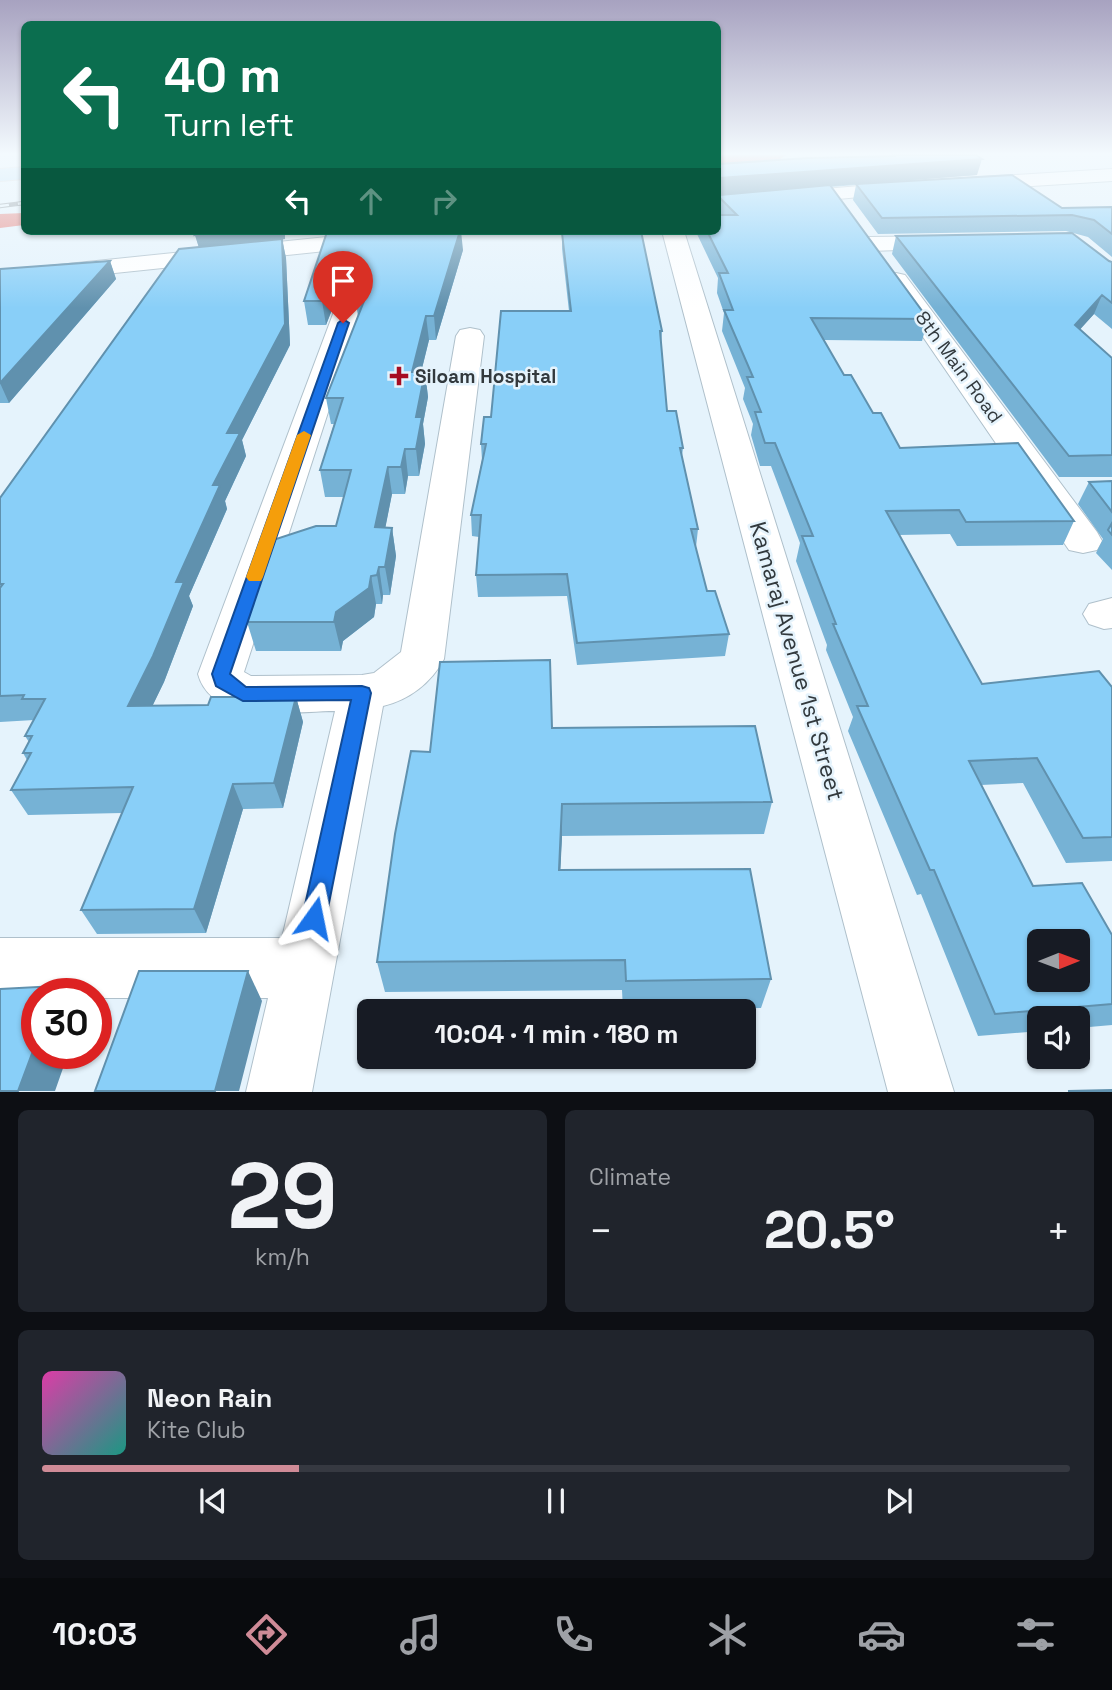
<!DOCTYPE html>
<meta charset="utf-8">
<style>
body{margin:0;font-family:"Space Grotesk",sans-serif;background:#20242c;color:#f1f3f6;height:100vh;display:flex;flex-direction:column;font-size:26px;white-space:nowrap}
*{box-sizing:border-box;margin:0}
p{font-size:23px;color:#9ea1a6}
.icon{flex:none;width:38px;height:38px;fill:none;stroke:currentColor;stroke-width:2;stroke-linecap:round;stroke-linejoin:round}
.map{position:relative;height:1092px;overflow:hidden}
.details{display:flex;flex-direction:column;gap:18px;padding:18px;background:#0d0f14;flex:1}
.details>*{flex:none}
.guide{position:absolute;left:21px;top:21px;width:700px;height:214px;border-radius:10px;box-shadow:0 2px 5px #0004;background:#0b6e4f;color:#fff;overflow:hidden}
.needle{width:46px;rotate:89deg}
.fabs{position:absolute;left:1027px;top:929px;display:grid;gap:14px}
.fabs a{display:grid;place-items:center;width:63px;height:63px;border-radius:10px;background:#171b24;box-shadow:0 2px 5px #0004;font-size:35px}
.speed{position:absolute;left:21px;top:978px;display:flex;gap:14px;font-size:35px;font-weight:700;text-align:center}
.speed>*{display:grid;place-content:center;width:91px;height:91px;border-radius:50%;background:#171b24;box-shadow:0 2px 5px #0004;line-height:1}
.speed .limit{border:10px solid #d22;background:#fff;color:#111}
.pin{position:absolute;display:grid;place-items:center;width:60px;height:60px;color:#fff;margin:-72px -30px;border-radius:50% 50% 50% 0;rotate:-45deg;box-shadow:0 0 7px #0007}
.pin .icon{rotate:45deg}
.me{position:absolute;width:77px;margin:-38px;rotate:12deg;stroke-linejoin:round;filter:drop-shadow(0 0 5px #0008)}
.turn{display:flex;align-items:center;gap:24px;height:147px;padding:0 28px;font-size:32px}
.turn .icon{width:91px;height:91px;stroke-width:2.5}
.turn b{display:block;font-size:49px;line-height:60px}
.lanes{display:flex;align-items:center;height:66px;padding:0 28px;background:#0003;justify-content:center;gap:35px;direction:ltr}
.lanes .off{opacity:.35}
.big{font-size:52px;font-weight:700;line-height:1.1}
.details .widget{flex:1;display:flex;flex-direction:column;justify-content:center;gap:10px;min-width:0;padding:0 24px;border-radius:10px;background:#20242c}
.details .dial{align-items:center;gap:0}
.dial b{font-size:91px;line-height:1}
.song{display:flex;align-items:center;gap:21px}
.cover{width:84px;height:84px;border-radius:10px;background:linear-gradient(135deg,hsl(320 70% 55%),hsl(170 70% 35%))}
.played{height:7px;border-radius:4px;background:linear-gradient(90deg,#cf8b97 25%,#363941 25%)}
.keys{display:flex;justify-content:space-around;direction:ltr}
.heat{display:flex;justify-content:space-between;align-items:center;font-size:38px;direction:ltr}
.details .tiles{flex:1;display:grid;gap:18px;grid-template-columns:1fr 1fr}
.widget:last-child{grid-column:span 2}
.trip{position:absolute;left:357px;top:999px;width:399px;height:70px;border-radius:10px;background:#171b24;box-shadow:0 2px 5px #0004;font-weight:700;line-height:70px;text-align:center}
.tabs{display:flex;height:112px;justify-content:space-around;align-items:center;background:#090b0e;color:#9ea1a6}
.tabs .icon{width:49px;height:49px}
.tabs .on{color:#cf8b97}
.tabs b{font-size:32px;color:#f1f3f6}
.map>svg:first-child{display:block}
.lines{fill:none;stroke-linecap:round;stroke-linejoin:round}
.canal{fill:#e58884;fill-rule:evenodd}
.minor-casing{stroke:#afc0cb;stroke-width:2}
.major-casing{stroke:#d2d3d4;stroke-width:2}
.minor{fill:#fff;fill-rule:evenodd}
.major{fill:#b8dff7;fill-rule:evenodd}
.rail-casing{stroke:#8f9aa1;stroke-width:4.5}
.rail{stroke:#e5f3fc;stroke-width:2.5;stroke-dasharray:9;stroke-linecap:butt}
.wall{fill:#76b2d5}
.shaded-wall{fill:#6091ae}
.building{fill:#89cff8;stroke:#6091ae;stroke-width:2;fill-rule:evenodd}
.route{fill:#1a73e8;stroke:#114b97;stroke-width:2}
.slow{fill:#f59e0b}
.poi-dot{fill:#a60c22;stroke:#e5f3fc;stroke-width:2.5}
.labels{text-anchor:middle;dominant-baseline:central;stroke-width:5;stroke-linejoin:round;paint-order:stroke}
.far-street-label{font-size:19px;fill:#32393d;stroke:#e5f3fc}
.far-poi-label{font-size:19px;font-weight:bold;fill:#32393d;stroke:#e5f3fc;text-anchor:start}
.street-label{font-size:23px;fill:#32393d;stroke:#e5f3fc}
</style>
<div class="map">
<svg width="1112" height="1092" viewBox="0 0 1112 1092">
<rect width="100%" height="100%" fill="#e5f3fc"/>
<g class="lines">
<!-- canal -->
<path class="canal" d="M718,155H786L777,161L718,166Z
M24,213V225L0,228V214Z"/>
<!-- minor casing -->
<g class="minor-casing">
<path id="minor" d="M1112,169V181L967,190L960,188L957,184L960,180L967,178Z
M907,182L914,184L917,188L914,192L718,210V198Z
M385,231H461L458,236L450,238L0,285V271Z
M662,231H684L954,1092H888Z
M949,236L957,238L960,243L957,248L870,251L862,249L859,244L862,239L870,237Z
M896,273L905,275L1097,532L1102,541L1097,550L1083,553L1069,550L884,280L887,275Z
M352,290L361,293L365,298L244,672L251,676L362,675L374,673L401,652L456,336L460,330L470,328L480,330L484,336L444,659C431,683 409,700 383,706L312,1092H246L268,998H96V994H37V998H0V938H282L335,711C294,711 212,726 198,674L339,298L343,293Z
M1112,598V628L1104,629L1089,624L1083,614L1089,604Z"/>
</g>
<!-- major casing -->
<g class="major-casing">
<path id="major" d="M24,167V179L0,181V169Z"/>
</g>
<!-- minor -->
<use href="#minor" class="minor"/>
<!-- major -->
<use href="#major" class="major"/>
<!-- rail casing -->
<g class="rail-casing">
<path id="rail" d="M0,206L24,203"/>
</g>
<!-- rail -->
<use href="#rail" class="rail"/>
</g>
<!-- wall -->
<path class="wall" d="M889,155H976L977,175L862,184L1062,208L1112,207V257L1088,237L1066,231L878,234L853,200L856,185L831,187L928,319L922,341L823,340L844,375L900,448L1074,521L1063,545L957,546L950,534L899,535L982,684L1112,687V861L1066,863L1023,783L981,785L1033,886L1112,935V1025L1078,1028V1018H1040V1031L978,1036L921,894L917,895L848,731L853,717L826,650L827,645L796,561L800,543L771,466H760L751,435L753,424L743,399L745,388L722,331L724,313L717,293L718,278L697,234V231H718V164L889,156Z
M565,231H641L662,331L661,345L667,411L683,448L682,456L698,529L696,547L707,591L729,634L725,656L577,665L567,596L478,597L476,575L479,537L472,536L471,515L482,460L481,444L491,417L569,311L562,249V233H566Z
M327,232L463,250L436,340H429L421,372H425L428,397L423,424L425,444L419,476H408L405,494H392L385,528H392L396,556L390,595H383L382,604H376L374,617L343,641L341,651H256L247,622L336,526L344,497H325L320,470L334,424H331L326,398L358,317L356,301L359,290L353,288L342,291L337,297L326,325H308L304,301Z
M195,235L285,239L274,240L282,239L286,258L290,345L242,440L246,456L225,501L227,509L189,596L193,606L164,682L152,706L208,705L296,697L303,722L283,808L243,809L206,933L97,934L81,910L122,813L28,815L11,790L27,760L23,753L29,742L25,736L34,720L0,722V498L199,247Z
M896,236L1112,262V329L1094,314L1080,329L1112,358V477H1059L892,254Z
M110,261L116,279L9,403H0V269Z
M1112,481V570L1096,553L1103,539L1078,504L1089,482Z
M552,728L772,802L764,834L562,836L560,870L771,979L761,1008L623,1010L622,990L385,992L377,962L430,752Z"/>
<!-- shaded-wall -->
<path class="shaded-wall" d="M982,159L977,175L718,195L720,178Z
M232,231H285V239L199,248L195,235Z
M460,231H461L463,250L436,340L434,316Z
M282,239L286,258L290,345L242,440L246,456L225,501L227,509L189,596L193,606L164,682L140,732L128,706L213,485Z
M110,261L116,279L9,403L0,383Z
M349,265L353,288L342,291L337,297L326,325L322,301L333,274L339,268Z
M1102,295L1094,314L1067,344L1075,325Z
M426,316L429,340L415,397L412,372Z
M425,372L428,397L423,424L425,444L419,476L416,449V417Z
M405,449L408,476L405,494L401,467Z
M388,467L392,494L380,555L375,527Z
M392,528L396,556L390,595L385,567Z
M379,567L383,595L382,604L377,575Z
M371,576L376,604L374,617L343,641L341,651L334,622L336,612Z
M296,697L303,722L283,808L274,783Z
M233,784L243,809L206,933L194,909Z
M562,804V836L559,901V870Z
M248,971L262,1001L239,1091H215Z
M56,986L63,994H53Z
M37,1040V1054H68L55,1091H18Z"/>
<!-- building -->
<path class="building" d="M893,155H976L982,159L720,178L718,192V164L808,158L894,156Z
M1012,175L1062,208L1112,207V234L1094,220L1072,215L882,218L856,184Z
M830,185L928,319L811,318L844,375H851L873,413H881L900,448L1018,443L1074,521L966,522L959,510L886,511L982,684L1099,671L1112,687V837L1083,838L1037,758L969,761L1033,886L1082,883L1112,935V1004L995,1014L934,870H930L857,706H868L833,624H836L802,536H813L775,443H765L755,412H761L747,377H753L724,310H733L719,273H728L707,231H718V215H737L718,196V193L720,195ZM1040,942H1078V980H1040Z
M198,231H232L195,235Z
M333,231H460L434,316H426L412,372H425L416,417H422L416,449H405L401,467H388L375,527L392,528L385,567H379L377,575L371,576L369,588L336,612L334,622H247L273,540L316,526H336L351,470H320L343,398H326L364,301H356L364,274L358,268L349,265L339,268L333,274L322,301H304L327,232Z
M573,231H641L662,331H660L667,411H676L683,448H680L698,529H691L707,591H715L729,634L577,643L567,574L476,575L481,515H471L486,444H481L484,417H491L501,311H571L562,233L574,232Z
M1072,233L1109,261L1112,262V303L1102,295L1075,325L1112,358V455L1069,456L896,236Z
M282,239L285,324L227,433H240L213,485H220L176,582H184L153,656L128,706L208,705L211,697H296L274,783L233,784L194,909L81,910L133,787L11,790L31,753H23L32,736H25L45,699H22L24,695L0,696V588L3,584H0V498L179,249Z
M110,261L0,383V269Z
M1112,481V512L1089,482Z
M1112,523V535L1108,530Z
M550,660L552,728L755,726L772,802L562,804L559,870L750,869L771,979L626,981L625,960L377,962L395,834L411,751L430,752L440,662Z
M139,971H248L215,1091H95Z
M56,986L53,994H37V1040L18,1091H0V989Z
M1112,1090V1091H1068Z"/>
<!-- sky -->
<linearGradient id="sky" x2="0" y2="1"><stop stop-color="#a7a2c0"/><stop offset="0.5" stop-color="#f3fafe"/><stop offset="1" stop-color="#f3fafe" stop-opacity="0"/></linearGradient>
<rect width="1112" height="308" fill="url(#sky)"/>
<!-- route -->
<path class="route" d="M343,319L349,323L230,674L246,687L362,686L369,688L371,693L326,918L323,926L314,929L306,926L302,918L351,700L243,701L216,686L212,674L338,323Z"/>
<!-- slow -->
<path class="slow" d="M304,431L311,435L263,577L261,581H249L246,577L297,435Z"/>
<!-- markers -->
<path class="poi-dot" d="M395.5 365.5h7v7h7v7h-7v7h-7v-7h-7v-7h7z"/>
<g class="labels">
<!-- far-street labels -->
<g class="far-street-label">
<text transform="translate(959 367) rotate(54)">8th Main Road</text>
</g>
<!-- far-poi labels -->
<g class="far-poi-label">
<text x="415" y="376">Siloam Hospital</text>
</g>
<!-- street labels -->
<g class="street-label">
<text transform="translate(797 661) rotate(74)">Kamaraj Avenue 1st Street</text>
</g>
</g>
</svg>
<div class="fabs">
<a><svg class="needle" viewBox="-14 -14 28 28"><path d="M0-13l5 13h-10z" fill="#e53935"/><path d="M0 13l5-13h-10z" fill="#9ea1a6"/></svg></a>
<a><svg class="icon" aria-label="sound" viewBox="0 0 24 24"><path d="M4 9h4l5-4v14l-5-4H4zM17 9q2 3 0 6"/></svg></a>
</div>
<div class="speed"><div class="limit">30</div></div>
<div class="pin" style="left:343px;top:323px;background:#d93025"><svg class="icon" aria-label="arrive" viewBox="0 0 24 24"><path d="M6 21V4h12l-3 4 3 4H6"/></svg></div>
<svg class="me" style="left:314px;top:918px" viewBox="-20 -20 40 40"><path d="M0-17L14 15 0 8-14 15z" fill="#1a73e8" stroke="#fff" stroke-width="4"/></svg>
<div class="trip">10:04 · 1 min · 180 m</div>
<div class="guide">
<div class="turn"><svg class="icon" aria-label="left" viewBox="0 0 24 24"><path d="M17 20v-9H6M10 6l-5 5 5 5"/></svg><div><b>40 m</b>Turn left</div></div>
<div class="lanes"><svg class="icon" aria-label="left" viewBox="0 0 24 24"><path d="M17 20v-9H6M10 6l-5 5 5 5"/></svg><svg class="icon off" aria-label="ahead" viewBox="0 0 24 24"><path d="M12 20V5M6 11l6-6 6 6"/></svg><svg class="icon off" aria-label="right" viewBox="0 0 24 24"><path d="M7 20v-9h11M14 6l5 5-5 5"/></svg></div>
</div>
</div>
<section class="details">
<div class="tiles">
<div class="widget dial"><b>29</b><p>km/h</p></div>
<div class="widget"><p>Climate</p>
<div class="heat"><a>−</a><b class="big">20.5°</b><a>+</a></div>
</div>
<div class="widget">
<div class="song"><i class="cover"></i><div><b>Neon Rain</b><p>Kite Club</p></div></div>
<div class="played"></div>
<div class="keys"><svg class="icon" aria-label="previous" viewBox="0 0 24 24"><path d="M18 5L8 12l10 7zM5 5v14"/></svg><svg class="icon" aria-label="pause" viewBox="0 0 24 24"><path d="M8 5v14M16 5v14"/></svg><svg class="icon" aria-label="next" viewBox="0 0 24 24"><path d="M6 5l10 7-10 7zM19 5v14"/></svg></div>
</div>
</div>
</section>
<nav class="tabs">
<b>10:03</b>
<svg class="icon on" aria-label="directions" viewBox="0 0 24 24"><path d="M12 3l9 9-9 9-9-9zM9 14v-3h6M13 9l2 2-2 2"/></svg>
<svg class="icon" aria-label="music" viewBox="0 0 24 24"><path d="M9 18V5l10-2v13"/><circle cx="6" cy="18" r="3"/><circle cx="16" cy="16" r="3"/></svg>
<svg class="icon" aria-label="phone" viewBox="0 0 24 24"><path d="M5 4h4l2 5-3 2q2 4 5 5l2-3 5 2v4C11 20 4 13 5 4z"/></svg>
<svg class="icon" aria-label="climate" viewBox="0 0 24 24"><path d="M12 3v18M4 7l16 10M4 17L20 7"/></svg>
<svg class="icon" aria-label="car" viewBox="0 0 24 24"><path d="M5 17H2v-5l4-1 3-4h7l3 4 3 1v5h-3M9 17h6M6 11h13"/><circle cx="7" cy="17" r="2"/><circle cx="17" cy="17" r="2"/></svg>
<svg class="icon" aria-label="filters" viewBox="0 0 24 24"><path d="M4 7h16M4 17h16"/><circle cx="9" cy="7" r="2"/><circle cx="15" cy="17" r="2"/></svg>
</nav>
